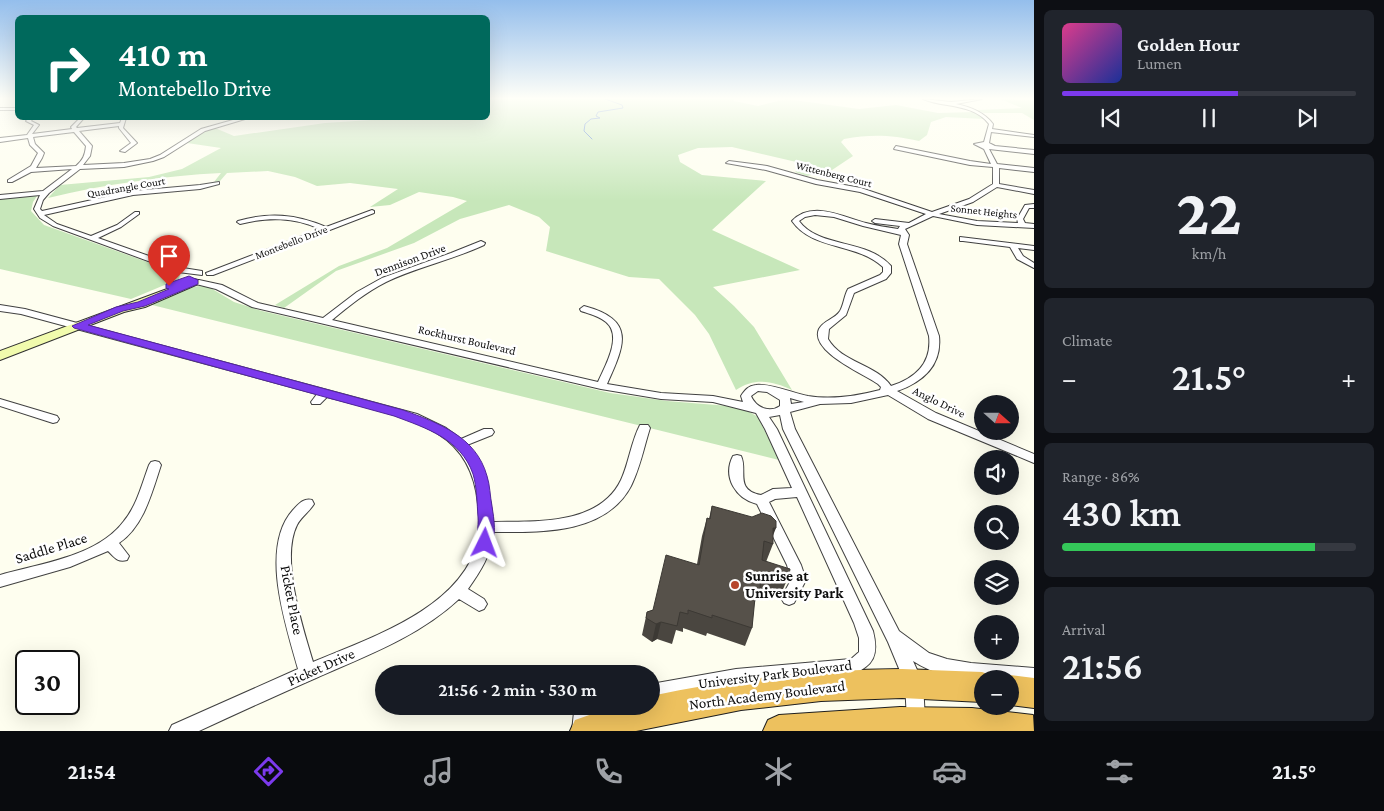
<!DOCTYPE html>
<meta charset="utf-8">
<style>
body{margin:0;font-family:"Crimson Pro",serif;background:#20242c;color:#f1f3f6;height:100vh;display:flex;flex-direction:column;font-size:19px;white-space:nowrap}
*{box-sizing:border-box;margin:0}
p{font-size:16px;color:#9ea1a6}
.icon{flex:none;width:28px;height:28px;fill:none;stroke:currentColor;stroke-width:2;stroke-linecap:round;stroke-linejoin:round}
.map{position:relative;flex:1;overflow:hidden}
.sheet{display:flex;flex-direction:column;gap:10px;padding:10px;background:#0d0f14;width:350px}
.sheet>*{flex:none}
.top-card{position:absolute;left:15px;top:15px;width:475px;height:105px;border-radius:8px;box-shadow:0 5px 20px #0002;background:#00695c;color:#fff;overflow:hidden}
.needle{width:32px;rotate:111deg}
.tools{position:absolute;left:974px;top:395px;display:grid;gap:10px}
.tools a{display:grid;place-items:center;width:45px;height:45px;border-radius:50%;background:#171b24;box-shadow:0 5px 20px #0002;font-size:25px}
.speed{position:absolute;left:15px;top:650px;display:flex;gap:10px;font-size:25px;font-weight:700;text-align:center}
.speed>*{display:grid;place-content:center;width:65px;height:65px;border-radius:50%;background:#171b24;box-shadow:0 5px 20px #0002;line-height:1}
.speed .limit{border:2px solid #111;border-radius:8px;background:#fff;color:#111}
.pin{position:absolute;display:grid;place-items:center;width:42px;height:42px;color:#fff;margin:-51px -21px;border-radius:50% 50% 50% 0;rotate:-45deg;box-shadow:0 0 5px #0007}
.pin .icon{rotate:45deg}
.me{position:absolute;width:55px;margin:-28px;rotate:3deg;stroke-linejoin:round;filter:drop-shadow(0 0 4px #0008)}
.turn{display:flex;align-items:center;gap:18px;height:105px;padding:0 20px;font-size:22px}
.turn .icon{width:65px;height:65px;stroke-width:2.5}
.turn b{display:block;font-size:35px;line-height:42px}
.big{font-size:38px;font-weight:600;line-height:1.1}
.sheet .widget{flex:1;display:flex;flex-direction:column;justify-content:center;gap:8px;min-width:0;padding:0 18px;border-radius:8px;background:#20242c}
.sheet .dial{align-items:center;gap:0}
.dial b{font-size:65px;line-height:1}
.song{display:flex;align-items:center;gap:15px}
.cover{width:60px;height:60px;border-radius:8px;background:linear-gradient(135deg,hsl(330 70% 55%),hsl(230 70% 35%))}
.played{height:5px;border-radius:2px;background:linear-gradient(90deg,#7c3aed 60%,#363941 60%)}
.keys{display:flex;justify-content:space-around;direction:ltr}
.heat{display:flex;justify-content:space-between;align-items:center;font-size:28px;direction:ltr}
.charge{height:8px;border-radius:4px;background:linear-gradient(90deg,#34c759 86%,#363941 0)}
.trip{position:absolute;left:375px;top:665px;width:285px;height:50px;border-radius:25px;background:#171b24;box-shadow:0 5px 20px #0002;font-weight:600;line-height:50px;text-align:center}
.menu{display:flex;height:80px;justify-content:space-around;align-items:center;background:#090b0e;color:#9ea1a6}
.menu .icon{width:35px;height:35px}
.menu .active{color:#7c3aed}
.menu b{font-size:22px;color:#f1f3f6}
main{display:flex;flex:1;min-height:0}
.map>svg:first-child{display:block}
.green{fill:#c7e7ba}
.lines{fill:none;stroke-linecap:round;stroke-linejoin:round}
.stream{stroke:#4072c7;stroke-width:1}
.street-casing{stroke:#414141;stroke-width:2}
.secondary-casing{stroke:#303030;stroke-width:2}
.highway-casing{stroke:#1f1f1f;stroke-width:2}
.street{fill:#fff;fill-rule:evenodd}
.secondary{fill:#f1fbad;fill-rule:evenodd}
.highway{fill:#edc15e;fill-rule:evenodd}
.wall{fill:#4a4640}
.shaded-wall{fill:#3c3934}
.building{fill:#56514a;stroke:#3c3934}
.route{fill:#7c3aed;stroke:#51269a}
.poi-dot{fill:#b7462c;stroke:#fff;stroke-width:2}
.labels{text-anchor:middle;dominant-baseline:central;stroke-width:5;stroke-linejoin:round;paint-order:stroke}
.far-street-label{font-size:11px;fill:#0e0e0e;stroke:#fff}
.street-label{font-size:12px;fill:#0e0e0e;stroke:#fff}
.near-street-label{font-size:15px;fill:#0e0e0e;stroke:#fff}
.near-poi-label{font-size:15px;font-weight:bold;fill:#0e0e0e;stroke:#fff;text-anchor:start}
</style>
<main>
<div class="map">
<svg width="1034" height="731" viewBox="0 0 1034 731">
<rect width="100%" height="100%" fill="#fefeef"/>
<!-- green -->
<path class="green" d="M488,99H734V101L758,106L786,99L859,109L896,105L938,113L974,112L985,119L946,117L931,122L927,135L919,141C891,135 872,134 844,139L841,142L853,156L832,170L807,176L795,172L805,164L732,147L698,148L678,155L680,162L702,175L766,181L712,230L800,270L713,287L734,306L754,327L792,390C773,381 755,377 736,390L709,334L695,315L659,279L629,277L546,251L550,227L539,217L509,205L460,219L414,243L336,271L284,308L275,305L339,266L387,248L467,201L453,197L419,192L390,205L370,207L398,189L350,183L317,186L295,177L268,171L227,173L220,181L214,182L221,173C163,176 106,184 48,198L60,185L149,177L182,169L221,148L187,143L203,132L215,128L234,136L325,123L402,118H488Z
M1000,99L1034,100V120L1022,113H984L977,110L1022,108Z
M35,195L37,196L33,202L31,211L44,225L178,273L180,275L179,279L131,299L0,269V199Z
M199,286L209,287L234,302L262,311L610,393L667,401L741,407L758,417L779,460L148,304L188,288Z"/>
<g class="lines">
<!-- stream -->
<path class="stream" d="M592,139L584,131L585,124L591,119L600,118L596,116L598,112L623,108L622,105L605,99"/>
<!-- street casing -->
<g class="street-casing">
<path id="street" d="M923,99L951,102L982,99L956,104C971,107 984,112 993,124L992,129L1034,135V137L991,132L989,143L995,146L1034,150V154L989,149L997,164L1034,168V172L999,168V184L1034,190V194L997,187L973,202L939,214L977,221L1018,223L1017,219L1025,205L1034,204V208H1029L1023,219L1025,223L1034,224V228L977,225L933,216L905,229L909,235L907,244L939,336C942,365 923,382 897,391L936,413L1034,454V463L928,419L888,395L851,403L820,404L790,412L795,429L899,631L929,653L947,659L971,663L1034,668V684L1010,682V679H982V680C958,679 934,675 913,661L923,683L925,720L922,726L916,729L910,726L907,720L905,683L888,642L783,429L780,415L769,417L777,429L873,631C879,655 874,666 851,675L736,685L651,702V684L736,669L851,659L859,652V638L854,623L797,497L775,499L769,502L801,565L806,580L794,603L789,605L784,603L781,598L791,580L787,565L757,504C736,499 722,477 733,456L737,455L741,456C748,470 734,490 761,495L773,489L792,488L765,429L756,413L713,402L661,399L601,389L252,307L216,289L196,284L195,282L199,280L222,285L258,303L323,318L357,292L382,278L451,253L481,241L485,243L484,245C452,260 417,267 386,282C366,292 349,306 332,320L598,382C605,366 623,336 606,322C599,316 590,314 581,311L580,309L584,306C636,320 625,344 607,384L661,393L713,396L743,402L741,396C745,390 748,386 756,385C769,383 793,393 808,396C832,400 857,396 880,390L881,387L878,384C864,374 809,351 819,329C824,320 835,319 840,311C844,304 844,296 848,289L880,275L883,272V267C856,242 813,251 792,221C812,200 843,217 866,223C877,226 887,227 898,229L900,226L875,223L872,221L875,219L909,223L926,214L860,192L816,184L766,170L726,163L729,161L767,166L817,180L861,188L932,212L969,199L993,184V167L970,165L894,149L896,146L970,161L991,164L984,149L974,144L984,142L989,124C973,103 944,108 923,99ZM815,215L834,217L863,226L901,235L899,244L929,336C932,363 916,378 891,386C876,364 842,363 828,339L829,329L846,315L854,293L886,279L891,273V266C866,238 820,249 799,221L805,217ZM758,391L767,392L780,400V406C770,413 756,408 751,396ZM790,398L804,402L791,404Z
M0,108H18V110H0Z
M29,118H33L31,121L39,125L32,134L72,129L71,127L80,118H84L76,127L77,128L120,123L122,118H126L123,128L137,143L125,152L120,151L131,143L119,128V126L79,131L92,146L90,156L83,165L124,163L150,159L160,155L201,129L240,118H245V119L205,131L164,157L153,161L124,167L80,169L49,193L43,200L40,209L42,211L133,191L200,185L219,182V184L200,189L133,195L44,215L57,224L91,236L117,225L135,212H139V214L121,227L98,238L183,268L202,271V275L178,272L53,226L40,218L34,209L40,195L0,199V195L43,191L72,169L31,172L12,182H8V180L31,166L38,153L30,145L28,138L0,142V138L27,135L34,125L26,121ZM74,132L86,146C85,155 83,160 76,166L36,168L42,158L44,153L35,144L33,137Z
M372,210L374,211V213L213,275H207L206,273L320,229C293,217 268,217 240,224L237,222L238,221C269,212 296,214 326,227Z
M960,237L1034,246V250L1018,248L1023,256L1034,263V268L1017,259L1010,247L963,241H960Z
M0,305L25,309L417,414L446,428L461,439L484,429H492L494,432L492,435L467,445C485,468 490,493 493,522C535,521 599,526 621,480C629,463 631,442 640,425H648L650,428C644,447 640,468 631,486C605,535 540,532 493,532C492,554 480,572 468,589L484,599L487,604L484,609L479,611L459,599C418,637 366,656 316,678C277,695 238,713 199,731H169L172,725L298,669C286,625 259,548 293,510C299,504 303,498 312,500L314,504C309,512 301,517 297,525C280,559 303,628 313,662C370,638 461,609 478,541C481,529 479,516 478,504C475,474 464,450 438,434C406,414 364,407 327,397L320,404H312L311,402L317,394L21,314L0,311Z
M0,399L57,416L59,419L57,422L53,423L0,406Z
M155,461L159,462L161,465C152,492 144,526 119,543L129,556L127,560C118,563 114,557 108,551L70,567L0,587V575C41,563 97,557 124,521C137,505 142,484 149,465L151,462Z
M577,706H614L611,712L591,719L590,731H572L574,712Z"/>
</g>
<!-- secondary casing -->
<g class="secondary-casing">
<path id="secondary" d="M194,279L198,280L200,282L198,284L145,307L124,312L0,360V351Z"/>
</g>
<!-- highway casing -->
<g class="highway-casing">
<path id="highway" d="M902,669L982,672L993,676L994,679H982V702L902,698L821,701L741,710L636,731H570L575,720L615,706H651V696C734,678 817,670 902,669Z
M1010,675L1034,678V708L1010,705V679H1001Z
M900,707L972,708L1033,715L1034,731H763L768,720L779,715Z"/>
</g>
<!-- street -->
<use href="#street" class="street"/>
<!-- secondary -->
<use href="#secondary" class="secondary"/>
<!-- highway -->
<use href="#highway" class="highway"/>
</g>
<!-- wall -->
<path class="wall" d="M712,506L773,536V544L766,562L789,575L779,599L759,592L754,604L752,628L745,646L707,633L706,636L683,628V632L676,630L672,644L657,639L652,642L642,635L647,612L653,610L697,564L702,536L707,518L709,519Z"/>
<!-- shaded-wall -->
<path class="shaded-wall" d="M773,528H776L770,543Z
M661,622L657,639L652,642L656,624Z"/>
<!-- building -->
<path class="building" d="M712,506L752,517L762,513L771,516L776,521V528H773V544L764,541L762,560L790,569L789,575L787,581L761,573L760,589L756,588L752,628L712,615V618L688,610V614L680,612L677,626L661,622L656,624L646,618L647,612L653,610L666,555L699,565L707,518L710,519Z"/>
<!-- sky -->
<linearGradient id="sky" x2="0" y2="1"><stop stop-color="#94beec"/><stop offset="0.49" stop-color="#fffff8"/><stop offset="1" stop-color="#fffff8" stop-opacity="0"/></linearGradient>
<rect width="1034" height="201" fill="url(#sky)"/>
<!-- route -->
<path class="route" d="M189,276L198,280V284L145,306L123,311L88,325L403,410C438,423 476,436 487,476C490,485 490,496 492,506C494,520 497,535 490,548L485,549L479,548C475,539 479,527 478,517C477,504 477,487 473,474C461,439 426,428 394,416L74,328L72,326L116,307L138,302L169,289L166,288V284Z"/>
<!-- markers -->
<circle class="poi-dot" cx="735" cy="585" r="5"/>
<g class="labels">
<!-- far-street labels -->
<g class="far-street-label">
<text transform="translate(834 174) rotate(14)">Wittenberg Court</text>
<text transform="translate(126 187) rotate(-10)">Quadrangle Court</text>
<text transform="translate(984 211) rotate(6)">Sonnet Heights</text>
<text transform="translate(291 242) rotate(-21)">Montebello Drive</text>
</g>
<!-- street labels -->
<g class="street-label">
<text transform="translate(410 260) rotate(-20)">Dennison Drive</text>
<text transform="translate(467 340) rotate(13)">Rockhurst Boulevard</text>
<text transform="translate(939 402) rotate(26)">Anglo Drive</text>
</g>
<!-- near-street labels -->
<g class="near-street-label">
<text transform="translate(51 548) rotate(-17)">Saddle Place</text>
<text transform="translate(292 600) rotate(79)">Picket Place</text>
<text transform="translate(321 667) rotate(-24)">Picket Drive</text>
<text transform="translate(775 674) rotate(-7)">University Park Boulevard</text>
<text transform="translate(767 695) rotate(-7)">North Academy Boulevard</text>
</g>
<!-- near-poi labels -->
<g class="near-poi-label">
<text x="745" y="576">Sunrise at<tspan x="745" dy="17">University Park</tspan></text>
</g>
</g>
</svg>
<div class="tools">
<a><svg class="needle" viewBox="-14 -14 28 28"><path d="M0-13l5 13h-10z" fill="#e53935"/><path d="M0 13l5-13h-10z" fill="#9ea1a6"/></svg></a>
<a><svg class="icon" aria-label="sound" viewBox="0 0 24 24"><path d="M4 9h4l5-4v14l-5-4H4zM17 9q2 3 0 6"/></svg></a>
<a><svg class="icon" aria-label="search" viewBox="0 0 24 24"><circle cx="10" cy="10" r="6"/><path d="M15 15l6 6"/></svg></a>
<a><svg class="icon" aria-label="layers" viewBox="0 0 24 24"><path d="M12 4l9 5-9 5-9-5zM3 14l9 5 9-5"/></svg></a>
<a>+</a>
<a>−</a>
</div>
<div class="speed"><div class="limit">30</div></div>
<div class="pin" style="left:169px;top:286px;background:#d93025"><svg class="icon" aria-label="arrive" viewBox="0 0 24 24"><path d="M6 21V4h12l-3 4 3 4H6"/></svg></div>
<svg class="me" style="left:485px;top:543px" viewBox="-20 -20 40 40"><path d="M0-17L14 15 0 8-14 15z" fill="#7c3aed" stroke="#fff" stroke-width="4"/></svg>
<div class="trip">21:56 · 2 min · 530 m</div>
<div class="top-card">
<div class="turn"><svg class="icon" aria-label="right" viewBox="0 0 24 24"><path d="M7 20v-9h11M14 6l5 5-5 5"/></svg><div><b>410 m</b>Montebello Drive</div></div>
</div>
</div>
<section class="sheet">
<div class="widget">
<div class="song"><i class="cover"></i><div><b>Golden Hour</b><p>Lumen</p></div></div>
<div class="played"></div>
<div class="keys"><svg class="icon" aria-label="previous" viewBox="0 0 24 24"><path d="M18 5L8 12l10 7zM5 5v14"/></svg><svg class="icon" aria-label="pause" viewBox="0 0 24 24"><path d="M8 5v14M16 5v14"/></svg><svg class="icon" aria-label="next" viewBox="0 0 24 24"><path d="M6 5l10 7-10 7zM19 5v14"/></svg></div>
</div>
<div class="widget dial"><b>22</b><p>km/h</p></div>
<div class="widget"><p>Climate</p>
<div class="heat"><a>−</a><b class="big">21.5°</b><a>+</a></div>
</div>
<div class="widget"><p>Range · 86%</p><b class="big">430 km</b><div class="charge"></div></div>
<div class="widget"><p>Arrival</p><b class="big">21:56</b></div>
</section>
</main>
<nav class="menu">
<b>21:54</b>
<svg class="icon active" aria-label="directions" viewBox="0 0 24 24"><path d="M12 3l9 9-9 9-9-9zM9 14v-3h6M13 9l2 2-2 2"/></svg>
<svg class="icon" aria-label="music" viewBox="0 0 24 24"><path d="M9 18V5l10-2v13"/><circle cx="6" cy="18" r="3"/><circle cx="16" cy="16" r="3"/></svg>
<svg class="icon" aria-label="phone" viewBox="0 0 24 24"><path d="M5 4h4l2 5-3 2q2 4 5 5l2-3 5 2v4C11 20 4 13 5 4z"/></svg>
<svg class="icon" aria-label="climate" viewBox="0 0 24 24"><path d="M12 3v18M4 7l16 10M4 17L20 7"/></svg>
<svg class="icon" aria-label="car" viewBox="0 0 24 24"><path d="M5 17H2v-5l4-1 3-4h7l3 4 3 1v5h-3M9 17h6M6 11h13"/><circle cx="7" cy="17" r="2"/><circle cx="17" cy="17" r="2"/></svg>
<svg class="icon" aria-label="filters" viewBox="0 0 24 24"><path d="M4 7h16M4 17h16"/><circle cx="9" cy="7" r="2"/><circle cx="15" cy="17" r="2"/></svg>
<b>21.5°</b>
</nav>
